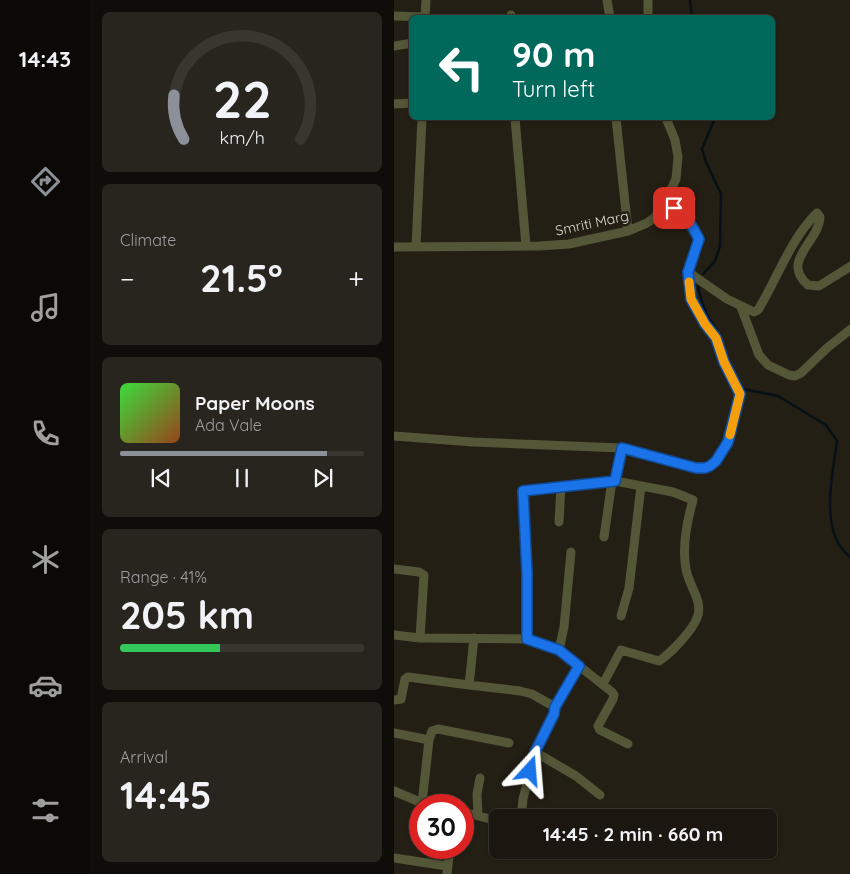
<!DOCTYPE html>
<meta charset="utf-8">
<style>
body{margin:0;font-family:Quicksand,sans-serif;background:#28241e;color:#f1f3f6;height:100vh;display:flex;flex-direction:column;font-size:19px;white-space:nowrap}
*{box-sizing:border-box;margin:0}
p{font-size:16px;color:#a09f9f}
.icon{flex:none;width:28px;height:28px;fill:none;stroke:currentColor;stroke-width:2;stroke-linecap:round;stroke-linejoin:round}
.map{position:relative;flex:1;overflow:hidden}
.drawer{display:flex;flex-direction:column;gap:12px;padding:12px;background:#0f0d09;width:304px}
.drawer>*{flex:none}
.guide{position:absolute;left:15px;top:15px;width:366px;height:105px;border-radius:8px;box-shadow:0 1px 4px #0004,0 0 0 1px #393630;background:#00695c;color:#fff;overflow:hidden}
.speed{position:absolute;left:15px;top:794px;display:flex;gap:10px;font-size:25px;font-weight:700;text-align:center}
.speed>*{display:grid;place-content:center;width:65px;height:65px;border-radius:50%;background:#1b1710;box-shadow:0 1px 4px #0004,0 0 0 1px #393630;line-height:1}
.speed .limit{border:8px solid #d22;background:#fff;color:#111}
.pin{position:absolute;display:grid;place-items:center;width:42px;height:42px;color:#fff;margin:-21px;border-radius:10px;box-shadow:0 2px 8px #0006}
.me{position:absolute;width:55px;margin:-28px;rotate:19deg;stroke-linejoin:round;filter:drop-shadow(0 0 4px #0008)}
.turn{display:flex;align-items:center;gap:18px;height:105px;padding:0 20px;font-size:22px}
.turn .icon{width:65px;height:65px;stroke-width:2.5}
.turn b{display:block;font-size:35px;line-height:42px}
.big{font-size:38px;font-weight:700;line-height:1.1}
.drawer .card{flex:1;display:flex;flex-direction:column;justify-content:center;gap:8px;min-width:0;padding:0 18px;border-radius:8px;background:#28241e}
.drawer .dial{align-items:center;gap:0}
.dial svg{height:130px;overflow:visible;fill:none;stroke:#393630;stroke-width:7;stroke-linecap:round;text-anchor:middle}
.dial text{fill:#f1f3f6;stroke:none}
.song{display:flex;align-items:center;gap:15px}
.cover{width:60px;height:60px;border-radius:8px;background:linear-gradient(135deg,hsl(120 70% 55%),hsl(20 70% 35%))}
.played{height:5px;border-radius:2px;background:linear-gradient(90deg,#8c9099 85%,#393630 85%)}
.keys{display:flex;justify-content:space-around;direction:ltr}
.heat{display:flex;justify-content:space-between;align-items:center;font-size:28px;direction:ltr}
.charge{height:8px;border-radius:4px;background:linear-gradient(90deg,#34c759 41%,#393630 0)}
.trip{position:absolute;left:95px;top:809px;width:288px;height:50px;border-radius:8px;background:#1b1710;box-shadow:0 1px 4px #0004,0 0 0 1px #393630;font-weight:700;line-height:50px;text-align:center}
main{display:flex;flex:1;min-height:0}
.tab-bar{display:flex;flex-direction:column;width:90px;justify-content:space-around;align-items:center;background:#0b0906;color:#a09f9f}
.tab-bar .icon{width:35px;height:35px}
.tab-bar .selected{color:#8c9099}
.tab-bar b{font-size:22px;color:#f1f3f6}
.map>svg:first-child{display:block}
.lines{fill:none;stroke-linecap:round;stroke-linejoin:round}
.stream{stroke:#051116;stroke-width:2.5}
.minor{stroke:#535637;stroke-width:9}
.route-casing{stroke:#114b97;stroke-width:12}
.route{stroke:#1a73e8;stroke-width:9}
.slow{stroke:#f59e0b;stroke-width:9}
.labels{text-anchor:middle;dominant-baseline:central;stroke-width:5;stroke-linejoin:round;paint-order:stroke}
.street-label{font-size:14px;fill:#dedad4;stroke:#241f15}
</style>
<main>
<nav class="tab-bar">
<b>14:43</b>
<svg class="icon selected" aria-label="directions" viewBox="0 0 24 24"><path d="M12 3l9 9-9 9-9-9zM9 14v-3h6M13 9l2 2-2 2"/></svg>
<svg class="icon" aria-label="music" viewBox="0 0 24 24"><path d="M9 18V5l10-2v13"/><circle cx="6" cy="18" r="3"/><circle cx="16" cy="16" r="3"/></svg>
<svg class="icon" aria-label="phone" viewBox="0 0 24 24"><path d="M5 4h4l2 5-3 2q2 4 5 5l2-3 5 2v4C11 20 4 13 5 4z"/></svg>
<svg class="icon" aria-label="climate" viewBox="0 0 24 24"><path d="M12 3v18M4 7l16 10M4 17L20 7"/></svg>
<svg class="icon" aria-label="car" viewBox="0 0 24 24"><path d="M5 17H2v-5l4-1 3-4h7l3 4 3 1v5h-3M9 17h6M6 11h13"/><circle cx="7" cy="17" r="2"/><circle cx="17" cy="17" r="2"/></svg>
<svg class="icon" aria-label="filters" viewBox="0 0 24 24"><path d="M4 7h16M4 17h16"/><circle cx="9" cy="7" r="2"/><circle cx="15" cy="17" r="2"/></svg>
</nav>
<section class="drawer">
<div class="card dial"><svg viewBox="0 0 100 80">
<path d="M14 69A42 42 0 1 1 86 69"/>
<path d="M14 69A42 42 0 0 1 8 42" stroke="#8c9099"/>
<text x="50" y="56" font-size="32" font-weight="700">22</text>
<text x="50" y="72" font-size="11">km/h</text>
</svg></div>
<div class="card"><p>Climate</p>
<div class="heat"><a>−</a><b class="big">21.5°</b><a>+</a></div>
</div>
<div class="card">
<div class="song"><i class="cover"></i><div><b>Paper Moons</b><p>Ada Vale</p></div></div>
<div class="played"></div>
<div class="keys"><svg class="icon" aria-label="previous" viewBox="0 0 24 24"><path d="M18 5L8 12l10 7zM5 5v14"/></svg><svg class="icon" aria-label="pause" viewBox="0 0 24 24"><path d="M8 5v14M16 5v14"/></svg><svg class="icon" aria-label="next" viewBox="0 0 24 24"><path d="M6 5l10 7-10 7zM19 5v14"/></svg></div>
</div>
<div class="card"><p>Range · 41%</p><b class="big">205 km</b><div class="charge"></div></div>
<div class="card"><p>Arrival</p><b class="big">14:45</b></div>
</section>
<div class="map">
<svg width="457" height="874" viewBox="0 0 457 874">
<rect width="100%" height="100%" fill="#241f15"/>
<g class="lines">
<!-- stream -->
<path class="stream" d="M296,0L298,18
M309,274L321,261L326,246L327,194L312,162L308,149L321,118
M304,287C307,298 309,308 315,318C321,328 327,335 329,347
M342,377L349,389L384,396L432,425L443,441C439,472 429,514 444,543C447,549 452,553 457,558"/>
<!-- minor -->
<path class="minor" d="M213,0L216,18
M117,15V18
M0,16L31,17
M31,18L32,0
M254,18V0
M0,46L18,43
M0,104L18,103
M121,118L132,246
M222,118L234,231
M0,247L145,246L175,244L234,231L253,223L260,218L270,204L282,179L284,157L281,140L272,118
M22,247L28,118
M294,272L333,299L360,312L364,310C383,279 397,238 423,213L426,217C425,242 386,261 414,285L425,286L457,266
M347,307L365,355L374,365L395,375L401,376L407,373L433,348L457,329
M0,436L79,442L228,448L302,468H311L316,466L321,461L334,442L345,394L330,362L322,338L311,324L297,299L294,272L305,239C300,229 292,210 279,208C276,208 271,208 267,209
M221,481L228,448
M165,522L167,486
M210,537L218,481
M0,569L25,572L30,575L26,638
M227,616L235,588L247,486
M0,635L26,638L133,639L165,650L218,692L220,695L219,699L204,726L206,730L234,744
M80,638L75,685L126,691L138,694L161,707L160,714L141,752L182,776L206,795
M133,639V573L129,491L221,481L279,492L299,500C293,521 288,548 292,569C294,581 301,591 304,602C305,607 305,614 303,618C298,631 277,653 265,661L227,650L209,684
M165,650L170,627L177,552
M0,700L7,699L11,679L14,677L75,685
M161,707L185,666
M0,733L35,740L28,803
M35,740L38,731L44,729L115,743
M0,791L28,803L39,805
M69,812L104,821
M84,815L83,794L86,778
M127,818L129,799L141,752
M0,858L53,866
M53,874L56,848"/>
</g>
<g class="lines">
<!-- route casing -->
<g class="route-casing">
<path id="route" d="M136,771L141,752L160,714L161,707L185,666L165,650L133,639V573L129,491L221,481L228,448L302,468H311L316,466L322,461L334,442L346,394L330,362L322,338L311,324L297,299L294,272L305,239C299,228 292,213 280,208"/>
</g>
<!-- route -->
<use href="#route" class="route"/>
<!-- slow -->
<path class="slow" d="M295,282L297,299L311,324L322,338L330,362L346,394L336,435"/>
</g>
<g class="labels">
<!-- street labels -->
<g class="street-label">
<text transform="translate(198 223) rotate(-12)">Smriti Marg</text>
</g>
</g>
</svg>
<div class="speed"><div class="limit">30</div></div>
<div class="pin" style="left:280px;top:208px;background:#d93025"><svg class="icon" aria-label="arrive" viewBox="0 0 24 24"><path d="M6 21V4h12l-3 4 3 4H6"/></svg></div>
<svg class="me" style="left:136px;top:771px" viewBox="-20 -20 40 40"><path d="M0-17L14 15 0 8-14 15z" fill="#1a73e8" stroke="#fff" stroke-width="4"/></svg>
<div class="trip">14:45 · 2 min · 660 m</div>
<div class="guide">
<div class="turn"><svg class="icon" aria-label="left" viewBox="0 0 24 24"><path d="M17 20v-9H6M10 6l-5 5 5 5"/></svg><div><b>90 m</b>Turn left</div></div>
</div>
</div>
</main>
